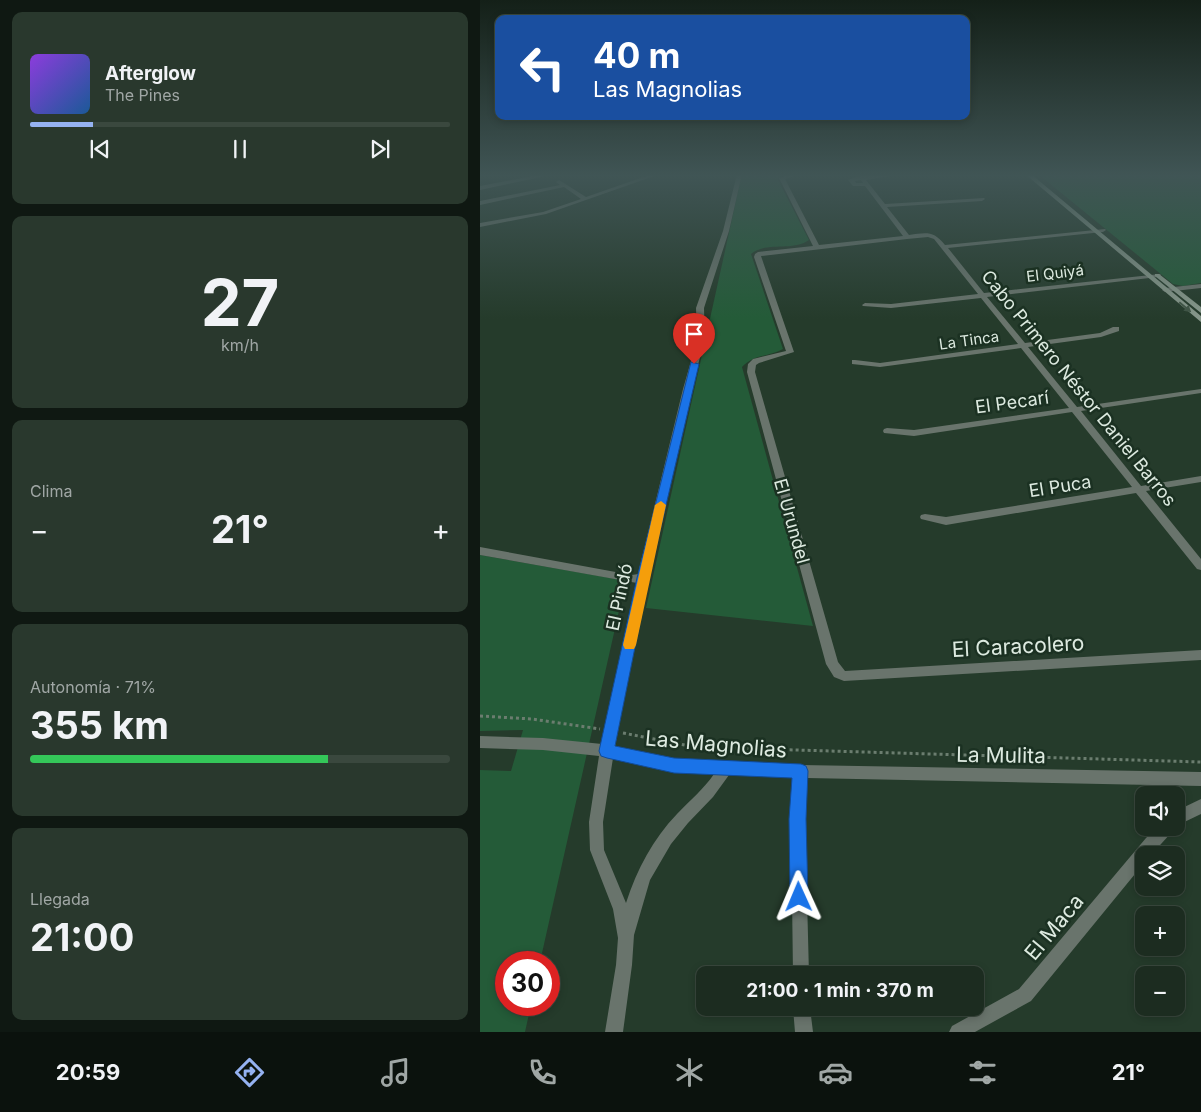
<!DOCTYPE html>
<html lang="es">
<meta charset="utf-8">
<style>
body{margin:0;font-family:Inter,sans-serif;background:#29382d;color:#f1f3f6;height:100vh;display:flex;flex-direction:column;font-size:19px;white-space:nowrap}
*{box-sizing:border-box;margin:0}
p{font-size:16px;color:#a0a7a5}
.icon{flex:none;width:28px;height:28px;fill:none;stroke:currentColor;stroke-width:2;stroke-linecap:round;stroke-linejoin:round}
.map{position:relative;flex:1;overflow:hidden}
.details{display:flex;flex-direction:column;gap:12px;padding:12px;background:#0f1812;width:480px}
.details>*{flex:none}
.guide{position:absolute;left:15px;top:15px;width:475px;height:105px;border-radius:10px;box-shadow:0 2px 8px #0003,0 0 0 1px #3a483e;background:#1a4fa0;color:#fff;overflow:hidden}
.fabs{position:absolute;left:655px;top:786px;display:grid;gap:10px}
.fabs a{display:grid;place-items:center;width:50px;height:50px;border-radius:10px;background:#1c2c20;box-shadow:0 2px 8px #0003,0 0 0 1px #3a483e;font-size:25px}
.speed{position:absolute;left:15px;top:951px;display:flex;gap:10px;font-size:25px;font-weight:700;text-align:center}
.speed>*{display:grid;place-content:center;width:65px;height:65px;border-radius:50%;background:#1c2c20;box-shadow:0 2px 8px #0003,0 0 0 1px #3a483e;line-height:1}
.speed .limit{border:8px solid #d22;background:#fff;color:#111}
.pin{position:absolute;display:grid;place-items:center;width:42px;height:42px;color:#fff;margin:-51px -21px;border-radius:50% 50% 50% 0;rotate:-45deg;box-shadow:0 0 5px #0007}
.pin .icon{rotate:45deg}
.me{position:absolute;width:55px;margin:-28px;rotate:359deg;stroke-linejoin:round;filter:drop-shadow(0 0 4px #0008)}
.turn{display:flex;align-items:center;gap:18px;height:105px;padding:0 15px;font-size:22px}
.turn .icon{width:65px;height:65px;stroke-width:2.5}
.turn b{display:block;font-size:35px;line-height:42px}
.big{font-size:38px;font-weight:700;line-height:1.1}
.details .widget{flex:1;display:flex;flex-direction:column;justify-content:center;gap:8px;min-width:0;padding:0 18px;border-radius:10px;background:#29382d}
.details .dial{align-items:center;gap:0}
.dial b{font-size:65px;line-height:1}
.song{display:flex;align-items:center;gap:15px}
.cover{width:60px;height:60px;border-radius:8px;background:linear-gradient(135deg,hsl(270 70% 55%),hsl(210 70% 35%))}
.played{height:5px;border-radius:2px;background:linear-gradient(90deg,#95b2f1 15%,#3a483e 15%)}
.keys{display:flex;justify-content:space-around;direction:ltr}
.heat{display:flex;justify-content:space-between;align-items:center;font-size:28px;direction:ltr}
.charge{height:8px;border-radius:4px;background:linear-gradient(90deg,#34c759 71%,#3a483e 0)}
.trip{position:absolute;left:216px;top:966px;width:288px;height:50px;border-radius:10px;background:#1c2c20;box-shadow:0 2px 8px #0003,0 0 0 1px #3a483e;font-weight:700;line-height:50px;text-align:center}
.tabs{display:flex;height:80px;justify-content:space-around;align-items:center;background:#0b120d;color:#a0a7a5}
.tabs .icon{width:35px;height:35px}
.tabs .current{color:#95b2f1}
.tabs b{font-size:22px;color:#f1f3f6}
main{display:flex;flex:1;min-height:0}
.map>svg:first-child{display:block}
.green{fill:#245b38}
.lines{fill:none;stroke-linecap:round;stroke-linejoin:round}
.path{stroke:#6b7d6f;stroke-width:3;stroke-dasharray:3 3;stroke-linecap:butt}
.minor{fill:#69746c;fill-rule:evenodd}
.secondary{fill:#86978a;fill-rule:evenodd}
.oneway{fill:#405546}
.route{fill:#1a73e8;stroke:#114b97}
.slow{fill:#f59e0b}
.labels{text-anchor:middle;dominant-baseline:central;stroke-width:5;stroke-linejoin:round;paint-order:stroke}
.far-street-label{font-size:15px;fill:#ddeae0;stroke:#1b3122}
.street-label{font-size:18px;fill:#ddeae0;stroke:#1b3122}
.near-street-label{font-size:21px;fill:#ddeae0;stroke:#1b3122}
</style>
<main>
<section class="details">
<div class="widget">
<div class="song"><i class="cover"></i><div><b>Afterglow</b><p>The Pines</p></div></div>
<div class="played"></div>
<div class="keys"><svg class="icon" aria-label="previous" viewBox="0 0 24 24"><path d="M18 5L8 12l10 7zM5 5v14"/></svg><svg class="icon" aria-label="pause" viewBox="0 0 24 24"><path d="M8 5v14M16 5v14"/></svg><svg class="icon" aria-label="next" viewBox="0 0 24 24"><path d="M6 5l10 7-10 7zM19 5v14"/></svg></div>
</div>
<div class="widget dial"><b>27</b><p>km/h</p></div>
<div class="widget"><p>Clima</p>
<div class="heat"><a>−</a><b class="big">21°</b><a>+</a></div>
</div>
<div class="widget"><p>Autonomía · 71%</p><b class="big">355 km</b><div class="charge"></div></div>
<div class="widget"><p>Llegada</p><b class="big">21:00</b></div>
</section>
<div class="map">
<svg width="721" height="1032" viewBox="0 0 721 1032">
<rect width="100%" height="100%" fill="#253b2b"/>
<!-- green -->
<path class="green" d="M262,174H305L297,178L329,240C312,252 286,241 271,254L303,349C289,357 274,354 262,367L333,626L166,608Z
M558,174H721V283L703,286L693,284Z
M0,555L142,580L145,584L60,962H26V1005H51L45,1032H0V770L31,771L43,730L0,731Z"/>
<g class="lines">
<!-- path -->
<path class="path" d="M0,716L52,719L120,729
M143,733L215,747L721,762"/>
<!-- minor -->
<path class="minor" d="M63,174H75L0,190V186Z
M172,174H180L66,214L0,227V223L63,212L101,199L84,187L0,205V201L80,185L76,182L79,180L106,197Z
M257,174H262L249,231L224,308L225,340L211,389L168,578L135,746L194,760L321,765L721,772V786L327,778L325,819L329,975H313L311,819L314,777L249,775L233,797L208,823L191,844L170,880L154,935L152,965L143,1032H125L136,965L138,938L133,909L110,850L109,822L119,756L63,750L0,748V736L63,738L122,744L157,583L0,555V547L152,575L158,574L203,389L217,340L216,308L243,231ZM133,758L194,772L234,774C224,789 210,800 197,814C173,839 157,869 146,903L124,850L123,822Z
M311,174H321L305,179L339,245L423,236L385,186H373L368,180C383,173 406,174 422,174L386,180L405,204L504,198L505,199L502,201L407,207L429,235C446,233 453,230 465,245L625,229L626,230L623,232L468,248L504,293L680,274L681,275L678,277L507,297L545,343L620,333L633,327H639V331L621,337L548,347L597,407L721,389V393L601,411L661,486L721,476V482L666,491L721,559V570L717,569L656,493L466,525L441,519L440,517L441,515L445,514L466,517L652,487L592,412L434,436L404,433L403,431L404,429L407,428L434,430L589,408L541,348L400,367L372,364V360H375L400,363L538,344L501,298L411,308L383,306L382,305L385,303L411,304L498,294L454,239L448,237L427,239L281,256L314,352L279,363L276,365L275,372L358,662L365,671L721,650V660L364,681L354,677L346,664L267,372L268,364L273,359L306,351L274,257L275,254L278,252L333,246L299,178ZM381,180L383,183H376L375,181Z
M721,284V288L685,292L682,290L685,288Z
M721,799V814L696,826V811Z
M676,828H693L691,833L671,855H664V863L551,1001L495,1032H469L472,1026L539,989L666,838Z
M313,1008H330L333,1032H315Z"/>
<!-- secondary -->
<path class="secondary" d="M545,174H551L721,316V322Z
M675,274H679L721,307V313L675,276Z"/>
</g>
<!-- one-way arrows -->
<defs><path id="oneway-solid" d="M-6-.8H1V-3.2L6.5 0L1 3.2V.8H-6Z" transform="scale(1.25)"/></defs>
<use class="oneway" href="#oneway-solid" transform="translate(705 307) rotate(40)"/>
<!-- sky -->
<linearGradient id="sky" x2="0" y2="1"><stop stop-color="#142018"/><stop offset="0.55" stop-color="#405555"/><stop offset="1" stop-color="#405555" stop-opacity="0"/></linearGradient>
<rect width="721" height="319" fill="url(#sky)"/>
<!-- route -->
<path class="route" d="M211,362L219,364L169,578L135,746L194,758L321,764L326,766L328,771L326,819L328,897L325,903L319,906L313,903L310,897L309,819L312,778L194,773L127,758L121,756L119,751L157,578Z"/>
<!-- slow -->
<path class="slow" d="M181,501L186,505L156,645L154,649H145L143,645L175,505Z"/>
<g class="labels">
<!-- far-street labels -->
<g class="far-street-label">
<text transform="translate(575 273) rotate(-7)">El Quiyá</text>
<text transform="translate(489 340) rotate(-8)">La Tinca</text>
</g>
<!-- street labels -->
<g class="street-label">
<text transform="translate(599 388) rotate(51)">Cabo Primero Néstor Daniel Barros</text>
<text transform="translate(532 402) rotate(-8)">El Pecarí</text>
<text transform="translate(580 486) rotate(-9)">El Puca</text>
<text transform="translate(312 521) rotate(74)">El Urundel</text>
<text transform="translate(139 597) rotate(-78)">El Pindó</text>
</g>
<!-- near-street labels -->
<g class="near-street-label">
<text transform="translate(538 646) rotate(-3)">El Caracolero</text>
<text transform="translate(236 744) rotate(5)">Las Magnolias</text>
<text transform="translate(521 755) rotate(1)">La Mulita</text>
<text transform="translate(574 927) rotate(-50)">El Maca</text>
</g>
</g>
</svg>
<div class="fabs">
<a><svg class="icon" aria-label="sound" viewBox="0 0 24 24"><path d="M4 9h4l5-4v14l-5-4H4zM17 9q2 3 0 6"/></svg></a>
<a><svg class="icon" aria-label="layers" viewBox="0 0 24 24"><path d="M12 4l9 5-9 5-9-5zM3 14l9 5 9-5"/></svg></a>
<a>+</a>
<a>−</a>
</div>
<div class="speed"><div class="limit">30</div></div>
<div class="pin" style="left:214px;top:364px;background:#d93025"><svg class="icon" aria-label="arrive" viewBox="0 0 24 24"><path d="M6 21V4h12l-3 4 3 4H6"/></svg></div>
<svg class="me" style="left:319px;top:897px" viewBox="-20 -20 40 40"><path d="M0-17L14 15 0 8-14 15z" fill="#1a73e8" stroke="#fff" stroke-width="4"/></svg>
<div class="trip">21:00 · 1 min · 370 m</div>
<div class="guide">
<div class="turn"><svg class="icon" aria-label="left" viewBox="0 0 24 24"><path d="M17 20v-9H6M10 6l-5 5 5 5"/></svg><div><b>40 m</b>Las Magnolias</div></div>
</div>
</div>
</main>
<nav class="tabs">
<b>20:59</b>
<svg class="icon current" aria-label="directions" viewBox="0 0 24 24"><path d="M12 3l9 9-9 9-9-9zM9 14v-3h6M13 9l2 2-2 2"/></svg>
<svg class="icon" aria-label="music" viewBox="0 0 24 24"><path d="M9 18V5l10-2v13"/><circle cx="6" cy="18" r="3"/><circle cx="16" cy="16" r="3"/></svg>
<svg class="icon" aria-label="phone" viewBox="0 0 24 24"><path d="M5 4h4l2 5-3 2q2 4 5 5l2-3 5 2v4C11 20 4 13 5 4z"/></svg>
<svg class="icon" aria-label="climate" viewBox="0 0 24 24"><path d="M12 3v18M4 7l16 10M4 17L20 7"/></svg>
<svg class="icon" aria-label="car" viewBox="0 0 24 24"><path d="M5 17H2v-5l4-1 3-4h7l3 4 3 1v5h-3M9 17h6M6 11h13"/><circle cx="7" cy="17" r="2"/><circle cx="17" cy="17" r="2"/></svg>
<svg class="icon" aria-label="filters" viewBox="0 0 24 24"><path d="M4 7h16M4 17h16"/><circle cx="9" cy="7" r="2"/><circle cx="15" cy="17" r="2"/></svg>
<b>21°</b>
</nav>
